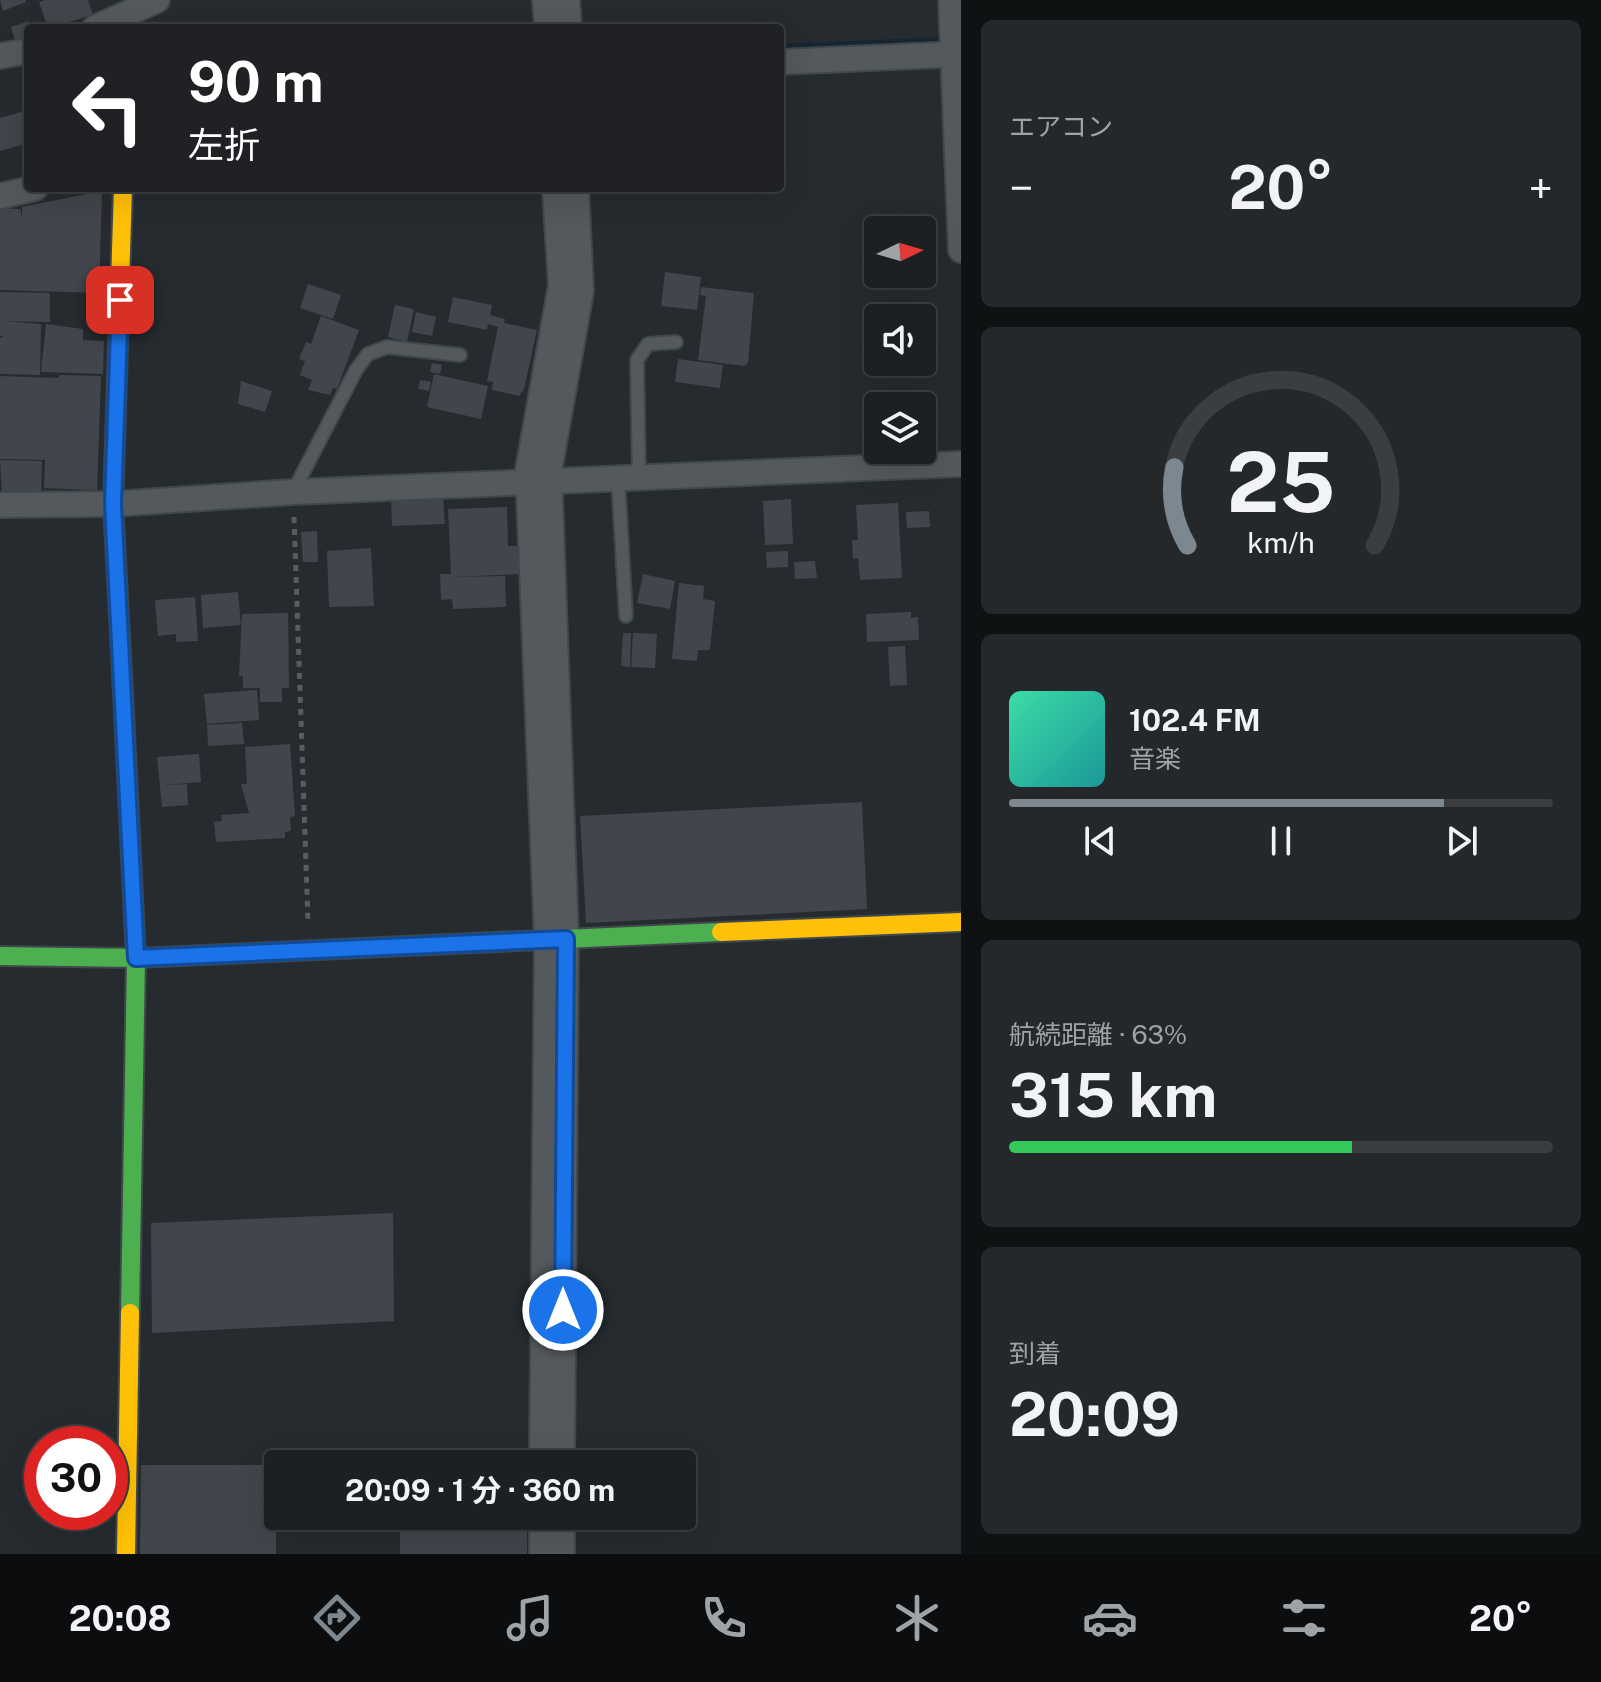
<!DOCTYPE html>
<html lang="ja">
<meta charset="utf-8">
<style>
body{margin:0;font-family:"Public Sans","Noto Sans JP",sans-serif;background:#25282b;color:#f1f3f6;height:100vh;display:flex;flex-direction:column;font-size:30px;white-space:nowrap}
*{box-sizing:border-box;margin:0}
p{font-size:26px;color:#a0a3a6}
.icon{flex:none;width:44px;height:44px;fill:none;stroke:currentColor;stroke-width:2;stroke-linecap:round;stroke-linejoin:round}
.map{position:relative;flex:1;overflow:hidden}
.panel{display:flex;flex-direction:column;gap:20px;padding:20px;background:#0f1213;width:640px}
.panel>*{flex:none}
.guide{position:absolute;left:24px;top:24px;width:760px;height:168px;border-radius:8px;box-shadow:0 8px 32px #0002,0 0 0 2px #3a3e41;background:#202124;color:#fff;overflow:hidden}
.needle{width:52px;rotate:85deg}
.buttons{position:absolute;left:864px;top:216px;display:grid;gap:16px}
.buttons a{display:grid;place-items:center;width:72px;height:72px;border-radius:8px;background:#1c2023;box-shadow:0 8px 32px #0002,0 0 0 2px #3a3e41;font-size:40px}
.speed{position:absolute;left:24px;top:1426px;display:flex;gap:16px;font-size:40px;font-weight:700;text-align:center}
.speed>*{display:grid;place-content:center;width:104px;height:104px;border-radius:50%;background:#1c2023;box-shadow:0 8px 32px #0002,0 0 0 2px #3a3e41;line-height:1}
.speed .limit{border:12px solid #d22;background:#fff;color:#111}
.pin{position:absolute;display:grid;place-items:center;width:68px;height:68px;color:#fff;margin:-34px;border-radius:16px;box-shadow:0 4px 12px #0006}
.me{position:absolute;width:88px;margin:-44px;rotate:0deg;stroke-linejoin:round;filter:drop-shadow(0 0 6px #0008)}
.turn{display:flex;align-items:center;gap:28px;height:168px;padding:0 32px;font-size:36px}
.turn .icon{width:104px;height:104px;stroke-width:2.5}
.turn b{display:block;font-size:56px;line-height:68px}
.big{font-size:60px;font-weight:700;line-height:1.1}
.panel .widget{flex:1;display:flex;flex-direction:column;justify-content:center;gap:12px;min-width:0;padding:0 28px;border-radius:12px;background:#25282b}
.panel .dial{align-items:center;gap:0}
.dial svg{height:208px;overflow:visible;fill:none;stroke:#3a3e41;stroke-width:7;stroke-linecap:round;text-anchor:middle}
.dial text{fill:#f1f3f6;stroke:none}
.song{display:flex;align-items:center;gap:24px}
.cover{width:96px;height:96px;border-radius:12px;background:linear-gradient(135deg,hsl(160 70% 55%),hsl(180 70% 35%))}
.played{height:8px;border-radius:4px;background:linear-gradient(90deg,#7d878f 80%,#3a3e41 80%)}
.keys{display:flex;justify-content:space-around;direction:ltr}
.heat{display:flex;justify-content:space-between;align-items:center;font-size:44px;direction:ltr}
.charge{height:12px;border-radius:6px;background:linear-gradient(90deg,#34c759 63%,#3a3e41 0)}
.trip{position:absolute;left:264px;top:1450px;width:432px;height:80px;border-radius:8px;background:#1c2023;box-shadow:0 8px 32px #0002,0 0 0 2px #3a3e41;font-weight:700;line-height:80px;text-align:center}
.menu{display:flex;height:128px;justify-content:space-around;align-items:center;background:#0b0d0e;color:#a0a3a6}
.menu .icon{width:56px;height:56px}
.menu .active{color:#7d878f}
.menu b{font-size:36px;color:#f1f3f6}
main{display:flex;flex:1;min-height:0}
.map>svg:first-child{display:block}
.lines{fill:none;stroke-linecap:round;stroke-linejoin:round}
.stream{stroke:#162530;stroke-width:8}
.building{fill:#40464b}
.lane-casing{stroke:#41484c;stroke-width:16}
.street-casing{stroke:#41484c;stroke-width:28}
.fast-casing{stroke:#41484c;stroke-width:22}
.slow-casing{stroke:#41484c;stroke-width:22}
.path{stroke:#565c60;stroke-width:5;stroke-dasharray:6 6;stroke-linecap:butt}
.lane{stroke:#54595e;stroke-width:12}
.street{stroke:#54595e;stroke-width:24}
.fast{stroke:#4caf50;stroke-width:18}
.slow{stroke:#ffc107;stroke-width:18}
.route-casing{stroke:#114b97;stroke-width:20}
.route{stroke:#1a73e8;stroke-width:14}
</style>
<main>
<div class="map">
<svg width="961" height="1554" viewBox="0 0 961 1554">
<rect width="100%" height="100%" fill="#252b2f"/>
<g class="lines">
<!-- stream -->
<path class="stream" d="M780,48L942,41"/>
</g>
<!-- building -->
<path class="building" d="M0,0H25L26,2L3,11Z
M45,0H88L93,15L48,28L39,2Z
M29,21L28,36L15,40L11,27Z
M28,110V143L0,151V118Z
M102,191L99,293L0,290V208L20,209L22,218V207Z
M665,272L701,277L697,310L661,306Z
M308,284L341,295L333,319L300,308Z
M701,287L754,293L748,363L744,366L698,360L706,296L700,295Z
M0,292L50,293V322L3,321L41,324L40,375L0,374V338L4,336H0Z
M453,297L492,305L490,315L505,319L504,323L537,330L524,389L519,396L492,390L493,382L487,381L498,327L488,324L487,330L448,322Z
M395,305L414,309L407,342L388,337Z
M416,312L436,317L432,336L412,332Z
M321,316L359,330L337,389L333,388L330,395L308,390L312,380L300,375L305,361L299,359L306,342L311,344Z
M46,324L83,329V340L104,341L103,374L41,372Z
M678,359L723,365L720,388L675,382Z
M432,363L442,365L440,374L430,372Z
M434,374L488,386L481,419L427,407Z
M59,375L101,376L97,490L44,488L45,460L0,459V376L59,378Z
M420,380L431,382L429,391L418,389Z
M241,381L272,391L265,412L238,404Z
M0,460L42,461L41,496L2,495Z
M443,497L445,524L392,526L391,499Z
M791,499L793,544L765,545L763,501Z
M898,503L902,578L860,580L858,558L853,559L852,540H858L856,505Z
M507,507L508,546H521L522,574L450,577L505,576L506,607L453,609L452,599L441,600L440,574H451L448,509Z
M929,511L930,527L907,528L906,512Z
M317,531L318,562H303L301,532Z
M371,548L374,606L329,607L327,551Z
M788,551V567L767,568L766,552Z
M815,561L817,578L795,579L794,562Z
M643,574L675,581L670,609L637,603Z
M679,583L704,586L703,599L715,601L710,650H698L697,661L672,659Z
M238,592L241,625L203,628L201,595Z
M195,597L198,641L176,642V634L158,636L155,600Z
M911,612V618L918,617L919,640L867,642L866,614Z
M288,613L289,688H282V702H260V688H243V676H239L242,614Z
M623,633H631L630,667L621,666Z
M633,633L657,634L655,668L631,667Z
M905,646L907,685L890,686L888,647Z
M257,690L259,720L207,724L204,694Z
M242,723L244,744L208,746L207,725Z
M290,744L295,816L290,817L291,831L285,832V838L216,842L214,822L222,821L221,815L249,813L241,784H247L245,747Z
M199,754L201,782L164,785L187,784L188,805L162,807L157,757Z
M862,802L867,909L586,923L580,816Z
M393,1213L394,1321L152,1333L151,1223Z
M141,1465H276V1554H140Z
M400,1516H527V1554H400Z"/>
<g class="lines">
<!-- lane casing -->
<g class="lane-casing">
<path id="lane" d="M618,478L626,616
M639,478L637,360L648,344L676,342
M293,492L356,370L368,354L387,347L460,355"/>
</g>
<!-- street casing -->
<g class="street-casing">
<path id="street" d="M545,0L547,28
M567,0L569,28
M951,0L961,250
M95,28L157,0
M0,56L28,51
M780,62L961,54
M0,196L35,188
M0,505L113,504L293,492L961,464
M542,1464L547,940L528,470L561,285L555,188
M562,1464L566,939L549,471L581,291L576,188
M542,1554V1516
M562,1554V1516"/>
</g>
<!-- fast casing -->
<g class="fast-casing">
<path id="fast" d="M123,693L136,958L130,1313
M0,956L136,958L721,932"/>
</g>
<!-- slow casing -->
<g class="slow-casing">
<path id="slow" d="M123,693L113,504L123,188
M721,932L961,922
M126,1554L130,1313"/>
</g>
<!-- path -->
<path class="path" d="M294,517L308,922"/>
<!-- lane -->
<use href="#lane" class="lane"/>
<!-- street -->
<use href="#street" class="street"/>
<!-- fast -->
<use href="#fast" class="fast"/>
<!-- slow -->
<use href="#slow" class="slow"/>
</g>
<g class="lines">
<!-- route casing -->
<g class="route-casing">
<path id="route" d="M120,300L113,504L136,958L566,939L563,1310"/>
</g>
<!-- route -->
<use href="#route" class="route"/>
</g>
</svg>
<div class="buttons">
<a><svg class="needle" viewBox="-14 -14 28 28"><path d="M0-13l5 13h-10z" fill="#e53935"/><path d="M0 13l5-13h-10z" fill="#a0a3a6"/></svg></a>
<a><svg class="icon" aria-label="sound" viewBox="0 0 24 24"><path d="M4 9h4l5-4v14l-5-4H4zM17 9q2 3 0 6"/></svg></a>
<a><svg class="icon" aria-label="layers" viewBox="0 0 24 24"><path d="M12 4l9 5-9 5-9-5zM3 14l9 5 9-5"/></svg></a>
</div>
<div class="speed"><div class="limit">30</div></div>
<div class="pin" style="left:120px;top:300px;background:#d93025"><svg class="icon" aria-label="arrive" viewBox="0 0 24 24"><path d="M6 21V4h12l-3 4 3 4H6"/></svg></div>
<svg class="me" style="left:563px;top:1310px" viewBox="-20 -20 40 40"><circle r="17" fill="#1a73e8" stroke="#fff" stroke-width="3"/><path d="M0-11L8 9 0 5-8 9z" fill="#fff"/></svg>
<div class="trip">20:09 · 1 分 · 360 m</div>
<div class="guide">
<div class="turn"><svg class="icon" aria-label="left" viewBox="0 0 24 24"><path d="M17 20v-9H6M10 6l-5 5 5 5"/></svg><div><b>90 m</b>左折</div></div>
</div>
</div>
<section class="panel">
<div class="widget"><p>エアコン</p>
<div class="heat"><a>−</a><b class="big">20°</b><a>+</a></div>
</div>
<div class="widget dial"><svg viewBox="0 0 100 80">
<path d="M14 69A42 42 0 1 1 86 69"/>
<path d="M14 69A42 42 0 0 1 9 39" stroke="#7d878f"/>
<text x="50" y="56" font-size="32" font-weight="700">25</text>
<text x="50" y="72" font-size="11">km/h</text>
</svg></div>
<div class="widget">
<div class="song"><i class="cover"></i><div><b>102.4 FM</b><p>音楽</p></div></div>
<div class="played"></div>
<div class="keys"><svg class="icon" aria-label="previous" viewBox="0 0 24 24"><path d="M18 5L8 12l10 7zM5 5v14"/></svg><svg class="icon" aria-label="pause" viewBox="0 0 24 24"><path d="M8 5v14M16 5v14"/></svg><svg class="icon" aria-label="next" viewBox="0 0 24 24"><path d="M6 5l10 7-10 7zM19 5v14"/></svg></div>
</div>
<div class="widget"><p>航続距離 · 63%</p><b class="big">315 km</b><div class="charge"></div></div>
<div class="widget"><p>到着</p><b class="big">20:09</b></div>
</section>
</main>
<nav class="menu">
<b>20:08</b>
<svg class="icon active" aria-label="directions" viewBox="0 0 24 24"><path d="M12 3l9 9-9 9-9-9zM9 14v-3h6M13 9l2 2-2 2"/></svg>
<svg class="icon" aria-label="music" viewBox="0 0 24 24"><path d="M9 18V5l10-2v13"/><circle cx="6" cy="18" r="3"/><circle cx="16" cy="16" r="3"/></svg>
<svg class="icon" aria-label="phone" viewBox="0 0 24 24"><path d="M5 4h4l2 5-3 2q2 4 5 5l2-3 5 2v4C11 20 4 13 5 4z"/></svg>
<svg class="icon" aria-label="climate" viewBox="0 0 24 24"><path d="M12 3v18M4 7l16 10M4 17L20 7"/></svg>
<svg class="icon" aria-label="car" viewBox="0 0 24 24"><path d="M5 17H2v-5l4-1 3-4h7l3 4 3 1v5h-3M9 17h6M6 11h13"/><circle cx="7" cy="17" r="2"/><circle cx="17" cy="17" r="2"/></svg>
<svg class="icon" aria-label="filters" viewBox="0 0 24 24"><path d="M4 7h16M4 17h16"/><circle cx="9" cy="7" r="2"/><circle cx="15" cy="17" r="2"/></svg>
<b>20°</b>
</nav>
